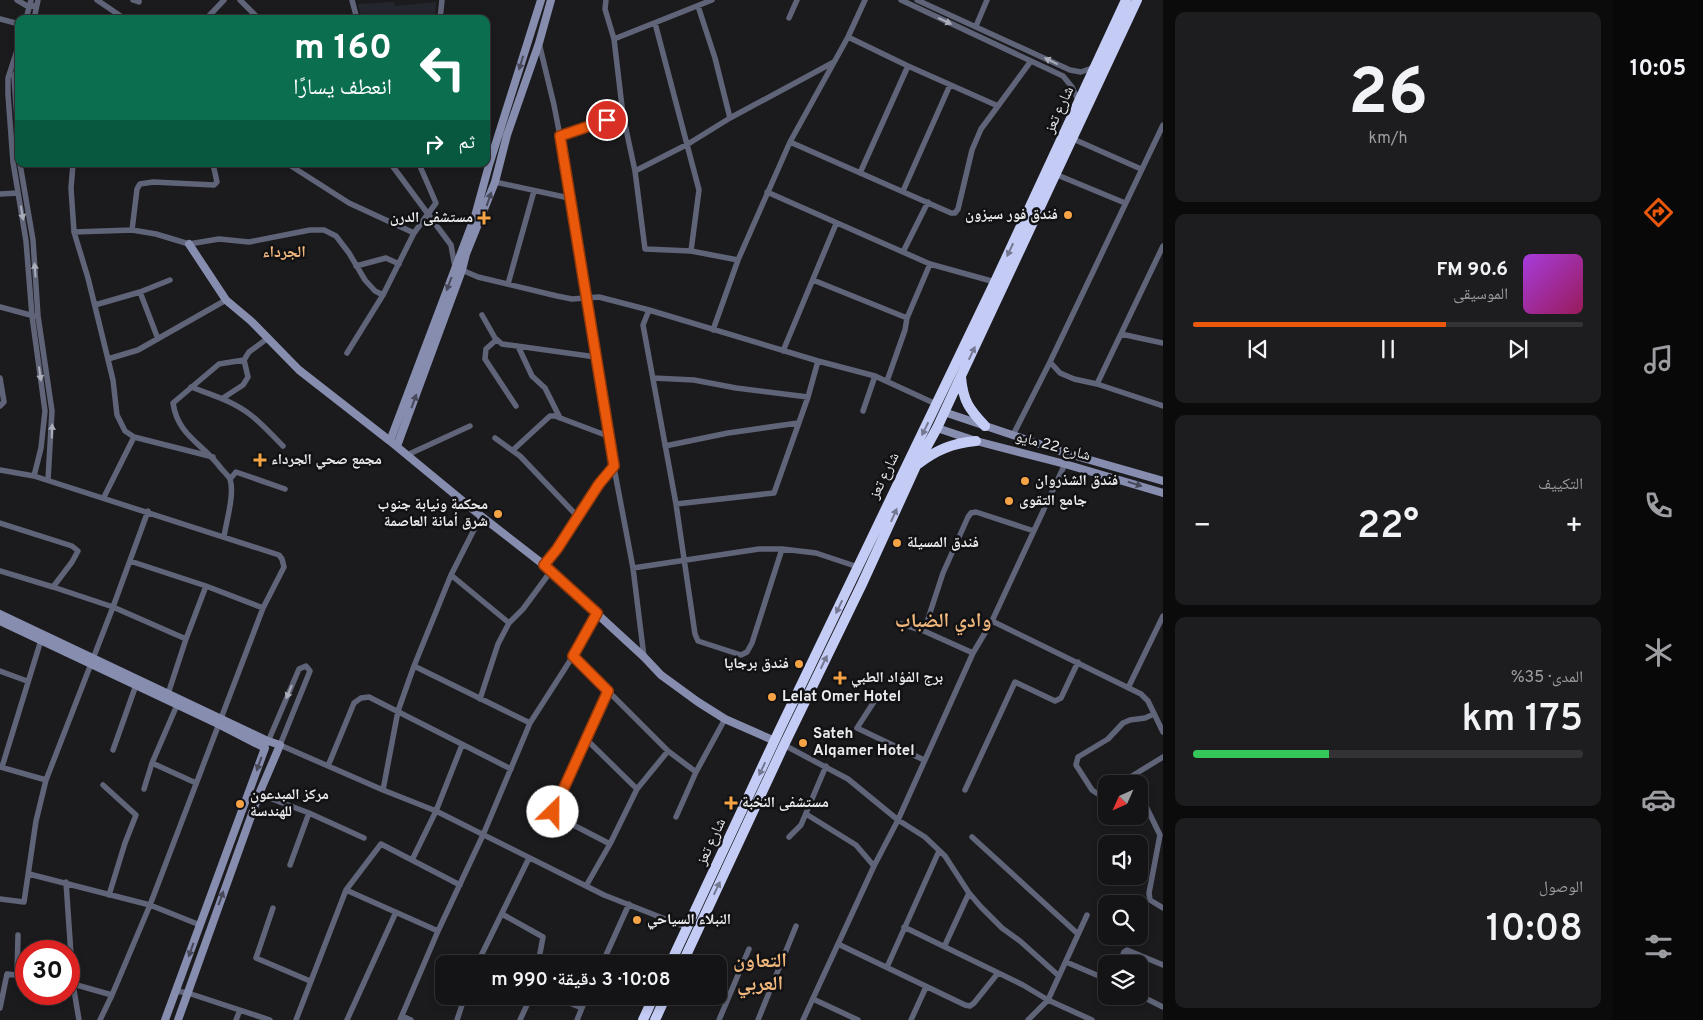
<!DOCTYPE html>
<html lang="ar">
<meta charset="utf-8">
<style>
body{margin:0;font-family:Overpass,"Noto Naskh Arabic",sans-serif;background:#1d1d1f;color:#f1f3f6;direction:rtl;height:100vh;display:flex;flex-direction:column;font-size:19px;white-space:nowrap}
*{box-sizing:border-box;margin:0}
p{font-size:16px;color:#9d9ea1}
.icon{flex:none;width:28px;height:28px;fill:none;stroke:currentColor;stroke-width:2;stroke-linecap:round;stroke-linejoin:round}
.map{position:relative;flex:1;overflow:hidden;direction:ltr}
.details{display:flex;flex-direction:column;gap:12px;padding:12px;background:#0b0b0c;width:450px}
.details>*{flex:none}
.guide{position:absolute;left:15px;top:15px;width:475px;height:152px;border-radius:10px;box-shadow:0 2px 8px #0003,0 0 0 1px #333335;direction:rtl;background:#0b6e4f;color:#fff;overflow:hidden}
.needle{width:32px;rotate:225deg}
.fabs{position:absolute;left:1098px;top:775px;display:grid;gap:10px}
.fabs a{display:grid;place-items:center;width:50px;height:50px;border-radius:10px;background:#141416;box-shadow:0 2px 8px #0003,0 0 0 1px #333335;font-size:25px}
.speed{position:absolute;left:15px;top:940px;display:flex;gap:10px;font-size:25px;font-weight:700;text-align:center}
.speed>*{display:grid;place-content:center;width:65px;height:65px;border-radius:50%;background:#141416;box-shadow:0 2px 8px #0003,0 0 0 1px #333335;line-height:1}
.speed .limit{border:8px solid #d22;background:#fff;color:#111}
.pin{position:absolute;display:grid;place-items:center;width:42px;height:42px;color:#fff;margin:-21px;border:2px solid #fff;border-radius:50%;box-shadow:0 1px 5px #0007}
.me{position:absolute;width:55px;margin:-28px;rotate:23deg;stroke-linejoin:round;filter:drop-shadow(0 0 4px #0008)}
.turn{display:flex;align-items:center;gap:18px;height:105px;padding:0 15px;font-size:22px}
.turn .icon{width:65px;height:65px;stroke-width:2.5}
.turn b{display:block;font-size:35px;line-height:42px}
.then{display:flex;align-items:center;height:48px;padding:0 15px;background:#0003;gap:10px;font-size:19px}
.big{font-size:38px;font-weight:600;line-height:1.1}
.details .tile{flex:1;display:flex;flex-direction:column;justify-content:center;gap:8px;min-width:0;padding:0 18px;border-radius:10px;background:#1d1d1f}
.details .dial{align-items:center;gap:0}
.dial b{font-size:65px;line-height:1}
.song{display:flex;align-items:center;gap:15px}
.cover{width:60px;height:60px;border-radius:8px;background:linear-gradient(135deg,hsl(280 70% 55%),hsl(330 70% 35%))}
.played{height:5px;border-radius:2px;background:linear-gradient(90deg,#ea580c 65%,#333335 65%)}
.keys{display:flex;justify-content:space-around;direction:ltr}
.heat{display:flex;justify-content:space-between;align-items:center;font-size:28px;direction:ltr}
.charge{height:8px;border-radius:4px;background:linear-gradient(90deg,#34c759 35%,#333335 0)}
.trip{position:absolute;left:435px;top:955px;width:292px;height:50px;border-radius:10px;background:#141416;box-shadow:0 2px 8px #0003,0 0 0 1px #333335;font-weight:600;line-height:50px;text-align:center;direction:rtl}
main{display:flex;flex:1;min-height:0}
.menu{display:flex;flex-direction:column;width:90px;justify-content:space-around;align-items:center;background:#080809;color:#9d9ea1}
.menu .icon{width:35px;height:35px}
.menu .active{color:#ea580c}
.menu b{font-size:22px;color:#f1f3f6}
.map>svg:first-child{display:block}
.built{fill:#24262e}
.lines{fill:none;stroke-linecap:round;stroke-linejoin:round}
.street{stroke:#606479;stroke-width:5.5}
.secondary{stroke:#878daf;stroke-width:8}
.highway{stroke:#c4ccf6;stroke-width:10}
.oneway{fill:#abaeb8}
.oneway2{fill:#47495a}
.oneway3{fill:#747891}
.route-casing{stroke:#983908;stroke-width:12}
.route{stroke:#ea580c;stroke-width:9}
.poi-dot{fill:#f5a345;stroke:#121215;stroke-width:2}
.labels{text-anchor:middle;dominant-baseline:central;stroke-width:5;stroke-linejoin:round;paint-order:stroke}
.street-label{font-size:15px;fill:#e9eaec;stroke:#121215}
.poi-label{font-size:15px;font-weight:bold;fill:#e9eaec;stroke:#121215;text-anchor:start}
.neighbourhood-label{font-size:16px;font-weight:bold;fill:#f0b77d;stroke:#121215}
.district-label{font-size:20px;font-weight:bold;fill:#f0b77d;stroke:#121215}
</style>
<main>
<nav class="menu">
<b>10:05</b>
<svg class="icon active" aria-label="directions" viewBox="0 0 24 24"><path d="M12 3l9 9-9 9-9-9zM9 14v-3h6M13 9l2 2-2 2"/></svg>
<svg class="icon" aria-label="music" viewBox="0 0 24 24"><path d="M9 18V5l10-2v13"/><circle cx="6" cy="18" r="3"/><circle cx="16" cy="16" r="3"/></svg>
<svg class="icon" aria-label="phone" viewBox="0 0 24 24"><path d="M5 4h4l2 5-3 2q2 4 5 5l2-3 5 2v4C11 20 4 13 5 4z"/></svg>
<svg class="icon" aria-label="climate" viewBox="0 0 24 24"><path d="M12 3v18M4 7l16 10M4 17L20 7"/></svg>
<svg class="icon" aria-label="car" viewBox="0 0 24 24"><path d="M5 17H2v-5l4-1 3-4h7l3 4 3 1v5h-3M9 17h6M6 11h13"/><circle cx="7" cy="17" r="2"/><circle cx="17" cy="17" r="2"/></svg>
<svg class="icon" aria-label="filters" viewBox="0 0 24 24"><path d="M4 7h16M4 17h16"/><circle cx="9" cy="7" r="2"/><circle cx="15" cy="17" r="2"/></svg>
</nav>
<section class="details">
<div class="tile dial"><b>26</b><p>km/h</p></div>
<div class="tile">
<div class="song"><i class="cover"></i><div><b>90.6 FM</b><p>الموسيقى</p></div></div>
<div class="played"></div>
<div class="keys"><svg class="icon" aria-label="previous" viewBox="0 0 24 24"><path d="M18 5L8 12l10 7zM5 5v14"/></svg><svg class="icon" aria-label="pause" viewBox="0 0 24 24"><path d="M8 5v14M16 5v14"/></svg><svg class="icon" aria-label="next" viewBox="0 0 24 24"><path d="M6 5l10 7-10 7zM19 5v14"/></svg></div>
</div>
<div class="tile"><p>التكييف</p>
<div class="heat"><a>−</a><b class="big">22°</b><a>+</a></div>
</div>
<div class="tile"><p>المدى · 35%</p><b class="big">175 km</b><div class="charge"></div></div>
<div class="tile"><p>الوصول</p><b class="big">10:08</b></div>
</section>
<div class="map">
<svg width="1163" height="1020" viewBox="0 0 1163 1020">
<rect width="100%" height="100%" fill="#1b1b1e"/>
<!-- built -->
<path class="built" d="M394,2L395,6L436,2L435,19H362L358,4Z"/>
<g class="lines">
<!-- street -->
<path class="street" d="M17,0L29,7L37,5
M97,0L125,19
M133,0L139,2V0
M240,0L259,19
M352,0L357,19
M606,0L605,9L614,39L623,115L635,171L645,249L691,251L738,260
M901,0L1063,76L1072,87L1079,102
M917,0L1070,70L1081,72L1095,67
M698,6L715,58L730,118
M789,18L797,0
M0,19L19,24
M26,19L31,0
M34,19L38,0
M206,19L224,0
M440,19L442,0
M655,23L699,190L691,251
M976,26L987,0
M848,37L908,66L998,106L1031,61
M614,39L712,0
M539,43L554,105L560,136L608,436L633,568L644,657
M19,44L8,78V94L13,162L26,241L32,316L45,411L41,448L34,476
M19,66L14,77L19,148
M560,136L623,115
M1071,138L1141,169
M790,142L951,213H955L958,209L972,150L981,129L998,106
M20,164L33,240L38,316L52,411L48,480
M73,164L71,188L74,232L88,278L104,343L113,380L117,415L125,431L134,437L213,457
M288,164L349,203L414,233
M391,164L451,245L455,267L478,277L557,296L572,299L599,297L649,310L818,361L875,376L936,404
M635,171L688,144L730,118L834,62
M860,173L908,66
M1055,174L1125,203
M495,182L569,198
M903,191L950,85
M767,192L930,264L995,282
M0,194L18,193
M132,230L137,189L140,184L153,182L214,185L217,182L213,164
M74,232L132,230L156,234L189,244L219,239L249,242L310,230H324L336,236L349,253L365,280L375,291L383,295
M903,252L928,202
M356,266L386,258L399,264
M813,280L907,318
M508,284L534,191
M140,292L158,339
M95,305L140,292L170,280
M0,307L34,316
M649,310L643,325L676,504L695,634L698,641L741,655L747,652L752,643L782,549
M482,315L495,338L502,344L596,357
M713,330L738,260L790,142L848,37L865,0
M1121,334L1163,343
M496,340L486,349L485,359L516,406
M518,346L532,376L545,388L560,418
M783,351L836,224
M347,353L383,295L414,233L436,203L419,164
M108,359L138,350L226,300
M1050,362L1060,373L1074,379L1097,384L1163,406
M0,378L4,402L0,406
M653,378L694,380L736,388L808,397
M887,381L905,330L907,318L930,264
M1097,384L1163,246
M191,387C212,395 234,401 252,416C263,425 273,436 283,446
M223,398L243,385L248,377L244,360L249,352L268,338
M863,411L875,376
M1013,435L1050,362L1163,125
M495,438L520,456L579,518
M665,446L728,433L798,423
M513,450L550,416H555L608,436
M407,455L470,426
M0,470L34,476L279,555L282,559L284,567L263,608L150,905L112,995L73,984L66,882
M230,479L236,472L285,489
M104,497L134,437
M676,504L774,493L808,397L818,361
M481,516L451,575L414,666L398,711L383,790L436,811L604,895L688,928
M0,523L72,546L78,551L72,562L53,587L0,571
M224,537C226,522 235,494 230,479C228,475 223,471 220,467C202,443 178,436 173,403L219,364L244,360
M130,561L206,586
M544,565L557,549L599,484L614,466
M633,568L759,549H782L816,553L858,567
M451,575L509,623
M53,587L113,607L186,639L206,586L263,608
M992,621L1141,694L1148,701L1163,732
M901,624L924,631L973,653
M924,631L943,573L968,517L971,513L976,512L1034,531
M573,656L668,751L696,772L725,719
M414,666L530,723
M0,671L27,681
M1129,686L1163,616
M608,691L553,812L556,816L610,844
M879,694L857,728L924,760
M167,697L186,639
M480,699L498,644L509,623L523,609L551,571
M177,705L152,763L196,783
M586,739L637,789
M267,744L299,669L306,666L310,671L280,745L383,790
M784,745L848,779L898,820L925,837L945,856L969,893L981,907L1002,928L1020,941L1059,976
M113,750L136,685
M328,766L354,703L361,698L369,697L511,769
M0,767L46,780
M2,767L41,640
M1131,777L1134,784
M1119,784L1163,757
M103,785L136,815L125,843L109,895
M144,789L152,763
M965,790L1015,682L1055,701L1061,698L1078,662
M1106,792L1098,794L1092,790L1076,765L1078,757L1108,739L1123,723L1130,720L1145,718L1154,714
M1139,792L1160,835L1149,893L1150,900L1163,908
M259,794L309,813L364,838
M806,814L856,845L874,866
M676,817L696,772
M789,837L801,825L826,766
M972,837L1078,934
M412,860L436,811L462,745
M290,865L309,813
M29,874L150,905L200,925
M586,886L610,844L637,789L668,751
M346,890L381,844L460,885
M0,899L24,902L36,821L46,780L113,607L148,511
M273,908L256,958L310,981
M502,914L543,937L538,964
M904,927L1023,985L1048,1000L1092,1020
M838,944L965,1005L970,1006L974,1003L998,973
M945,945L969,893
M1066,962L1106,979
M477,964L529,858
M602,964L629,904
M1119,964L1124,952L1127,950L1163,965
M887,967L939,851
M17,975L18,935
M69,983L73,984L79,1020
M176,991L188,993L270,1020
M1139,995L1163,1007
M552,996L582,1008
M813,999L858,1020
M0,1008L7,974L26,976
M402,1016L411,1020
M100,1020L112,995
M236,1020L240,1010
M296,1020L346,890L438,931
M347,1020L396,912
M400,1020L438,931L483,835L530,723L573,656L597,613
M457,1020L465,996
M520,1020L531,996
M577,1020L587,996
M719,1020L749,949
M758,1020L796,926
M803,1020L874,866L898,820L973,653L992,621L1065,464
M911,1020L926,987
M1028,1020L1048,1000L1087,915"/>
<!-- secondary -->
<path class="secondary" d="M189,244L226,300L251,321L299,370L390,441L481,516L544,565L644,657L661,675L698,702L725,719L775,741
M944,412L1069,454L1163,481
M937,428L976,441L1065,464L1163,493
M390,441L475,216L489,165L541,0
M397,446L462,270L466,254L495,182L507,135L539,43L551,0
M0,614L268,741L280,745L259,794L178,1020
M0,621L220,725L265,748L165,1020"/>
<!-- highway -->
<path class="highway" d="M961,377C963,401 969,409 985,426
M918,464C936,450 953,443 976,441
M670,964L779,731L995,282L1126,0
M682,964L784,745L862,584L916,466L937,428L961,376L1137,0
M643,1020L654,996
M655,1020L666,996"/>
</g>
<!-- one-way arrows -->
<defs><path id="oneway-solid" d="M-6-.8H1V-3.2L6.5 0L1 3.2V.8H-6Z" transform="scale(1.25)"/></defs>
<g class="oneway">
<use href="#oneway-solid" transform="translate(945 21) rotate(25)"/>
<use href="#oneway-solid" transform="translate(1051 61) rotate(-154)"/>
<use href="#oneway-solid" transform="translate(22 213) rotate(80)"/>
<use href="#oneway-solid" transform="translate(35 270) rotate(-94)"/>
<use href="#oneway-solid" transform="translate(40 374) rotate(82)"/>
<use href="#oneway-solid" transform="translate(52 431) rotate(-88)"/>
<use href="#oneway-solid" transform="translate(289 692) rotate(113)"/>
</g>
<g class="oneway2">
<use href="#oneway-solid" transform="translate(521 63) rotate(107)"/>
<use href="#oneway-solid" transform="translate(489 199) rotate(-71)"/>
<use href="#oneway-solid" transform="translate(449 284) rotate(111)"/>
<use href="#oneway-solid" transform="translate(414 401) rotate(-70)"/>
<use href="#oneway-solid" transform="translate(1135 484) rotate(17)"/>
<use href="#oneway-solid" transform="translate(259 764) rotate(110)"/>
<use href="#oneway-solid" transform="translate(221 898) rotate(-70)"/>
<use href="#oneway-solid" transform="translate(191 950) rotate(110)"/>
</g>
<g class="oneway3">
<use href="#oneway-solid" transform="translate(1010 250) rotate(115)"/>
<use href="#oneway-solid" transform="translate(972 353) rotate(-65)"/>
<use href="#oneway-solid" transform="translate(925 429) rotate(116)"/>
<use href="#oneway-solid" transform="translate(894 515) rotate(-66)"/>
<use href="#oneway-solid" transform="translate(839 607) rotate(116)"/>
<use href="#oneway-solid" transform="translate(824 662) rotate(-64)"/>
<use href="#oneway-solid" transform="translate(762 769) rotate(115)"/>
<use href="#oneway-solid" transform="translate(717 888) rotate(-65)"/>
</g>
<g class="lines">
<!-- route casing -->
<g class="route-casing">
<path id="route" d="M553,812L608,691L573,656L597,613L544,565L557,549L599,484L614,466L560,136L607,120"/>
</g>
<!-- route -->
<use href="#route" class="route"/>
</g>
<!-- markers -->
<g class="poi-dot">
<circle cx="1068" cy="215" r="5"/>
<path d="M481.5 210.5h5v5h5v5h-5v5h-5v-5h-5v-5h5z"/>
<path d="M257.5 452.5h5v5h5v5h-5v5h-5v-5h-5v-5h5z"/>
<circle cx="1025" cy="481" r="5"/>
<circle cx="1009" cy="501" r="5"/>
<circle cx="498" cy="514" r="5"/>
<circle cx="897" cy="543" r="5"/>
<circle cx="799" cy="664" r="5"/>
<path d="M837.5 670.5h5v5h5v5h-5v5h-5v-5h-5v-5h5z"/>
<circle cx="772" cy="697" r="5"/>
<circle cx="803" cy="743" r="5"/>
<path d="M728.5 795.5h5v5h5v5h-5v5h-5v-5h-5v-5h5z"/>
<circle cx="240" cy="804" r="5"/>
<circle cx="637" cy="920" r="5"/>
</g>
<g class="labels">
<!-- street labels -->
<g class="street-label">
<text transform="translate(1060 110) rotate(-65)">شارع تعز</text>
<text transform="translate(1053 447) rotate(15)">شارع 22 مايو</text>
<text transform="translate(885 476) rotate(-64)">شارع تعز</text>
<text transform="translate(712 842) rotate(-65)">شارع تعز</text>
</g>
<!-- poi labels -->
<g class="poi-label">
<text x="1058" y="215" text-anchor="end">فندق فور سيزون</text>
<text x="473" y="218" text-anchor="end">مستشفى الدرن</text>
<text x="271" y="460">مجمع صحي الجرداء</text>
<text x="1035" y="481">فندق الشذروان</text>
<text x="1019" y="501">جامع التقوى</text>
<text x="488" y="505" text-anchor="end">محكمة ونيابة جنوب<tspan x="488" dy="17">شرق أمانة العاصمة</tspan></text>
<text x="907" y="543">فندق المسيلة</text>
<text x="789" y="664" text-anchor="end">فندق برجايا</text>
<text x="851" y="678">برج الفؤاد الطبي</text>
<text x="782" y="697">Lelat Omer Hotel</text>
<text x="813" y="734">Sateh<tspan x="813" dy="17">Alqamer Hotel</tspan></text>
<text x="250" y="795">مركز المبدعون<tspan x="250" dy="17">للهندسة</tspan></text>
<text x="742" y="803">مستشفى النخبة</text>
<text x="647" y="920">النبلاء السياحي</text>
</g>
<!-- neighbourhood labels -->
<g class="neighbourhood-label">
<text x="284" y="253">الجرداء</text>
</g>
<!-- district labels -->
<g class="district-label">
<text x="943" y="622">وادي الضباب</text>
<text x="760" y="962">التعاون<tspan x="760" dy="23">العربي</tspan></text>
</g>
</g>
</svg>
<div class="fabs">
<a><svg class="needle" viewBox="-14 -14 28 28"><path d="M0-13l5 13h-10z" fill="#e53935"/><path d="M0 13l5-13h-10z" fill="#9d9ea1"/></svg></a>
<a><svg class="icon" aria-label="sound" viewBox="0 0 24 24"><path d="M4 9h4l5-4v14l-5-4H4zM17 9q2 3 0 6"/></svg></a>
<a><svg class="icon" aria-label="search" viewBox="0 0 24 24"><circle cx="10" cy="10" r="6"/><path d="M15 15l6 6"/></svg></a>
<a><svg class="icon" aria-label="layers" viewBox="0 0 24 24"><path d="M12 4l9 5-9 5-9-5zM3 14l9 5 9-5"/></svg></a>
</div>
<div class="speed"><div class="limit">30</div></div>
<div class="pin" style="left:607px;top:120px;background:#d93025"><svg class="icon" aria-label="arrive" viewBox="0 0 24 24"><path d="M6 21V4h12l-3 4 3 4H6"/></svg></div>
<svg class="me" style="left:553px;top:812px" viewBox="-20 -20 40 40"><circle r="19" fill="#fff"/><path d="M0-13L10 11 0 6-10 11z" fill="#ea580c"/></svg>
<div class="trip">10:08 · 3 دقيقة · 990 m</div>
<div class="guide">
<div class="turn"><svg class="icon" aria-label="left" viewBox="0 0 24 24"><path d="M17 20v-9H6M10 6l-5 5 5 5"/></svg><div><b>160 m</b>انعطف يسارًا</div></div>
<div class="then">ثم<svg class="icon" aria-label="right" viewBox="0 0 24 24"><path d="M7 20v-9h11M14 6l5 5-5 5"/></svg></div>
</div>
</div>
</main>
